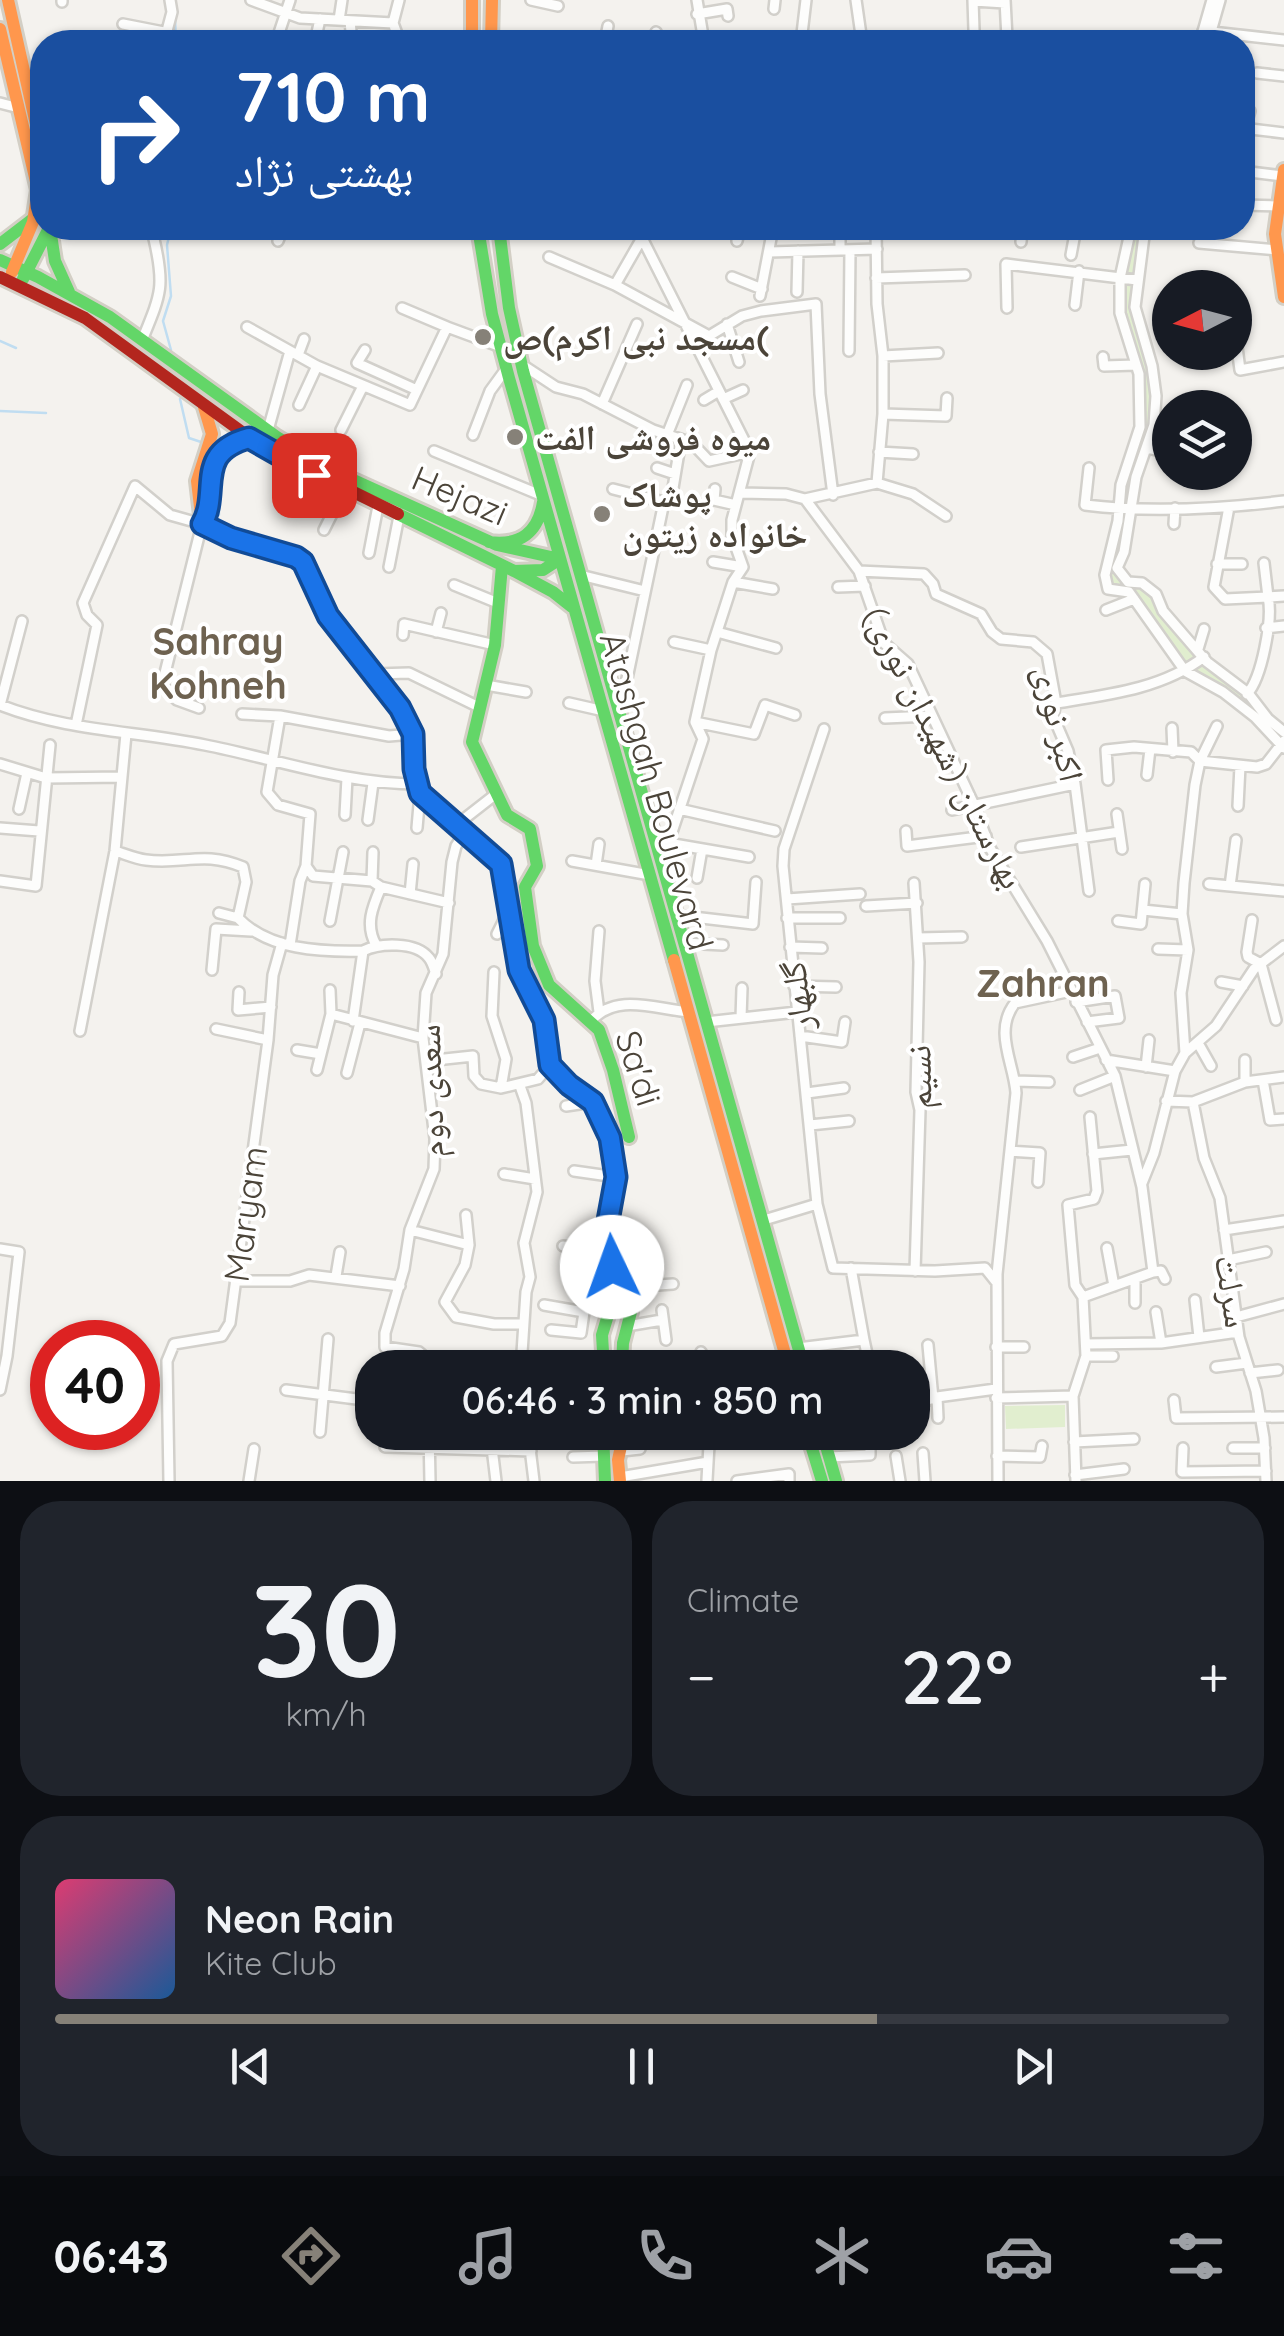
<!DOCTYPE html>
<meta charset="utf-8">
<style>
body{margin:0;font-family:Quicksand,"Noto Naskh Arabic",sans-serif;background:#20242c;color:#f1f3f6;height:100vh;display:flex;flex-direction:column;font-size:38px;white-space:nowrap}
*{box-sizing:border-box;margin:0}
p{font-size:32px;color:#9ea1a6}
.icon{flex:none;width:55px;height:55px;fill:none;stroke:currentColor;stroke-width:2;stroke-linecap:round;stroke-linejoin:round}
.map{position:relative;height:1481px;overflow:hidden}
.sheet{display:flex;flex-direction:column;gap:20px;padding:20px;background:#0d0f14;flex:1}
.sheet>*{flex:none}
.guide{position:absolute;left:30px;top:30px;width:1225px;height:210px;border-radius:40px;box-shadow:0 2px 8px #0004;background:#1a4fa0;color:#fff;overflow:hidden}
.needle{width:65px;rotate:264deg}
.buttons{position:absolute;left:1152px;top:270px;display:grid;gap:20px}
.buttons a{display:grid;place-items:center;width:100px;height:100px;border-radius:50%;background:#171b24;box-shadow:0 2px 8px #0004;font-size:50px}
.speed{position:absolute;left:30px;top:1320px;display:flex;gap:20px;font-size:50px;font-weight:700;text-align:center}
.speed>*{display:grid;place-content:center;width:130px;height:130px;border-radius:50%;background:#171b24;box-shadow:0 2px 8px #0004;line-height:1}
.speed .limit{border:15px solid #d22;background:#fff;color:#111}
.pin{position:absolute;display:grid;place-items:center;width:85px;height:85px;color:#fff;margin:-42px;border-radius:20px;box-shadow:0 5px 15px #0006}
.me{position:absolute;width:110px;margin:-55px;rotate:357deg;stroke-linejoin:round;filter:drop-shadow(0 0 8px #0008)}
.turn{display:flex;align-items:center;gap:35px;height:210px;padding:0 40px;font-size:45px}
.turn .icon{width:130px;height:130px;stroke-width:2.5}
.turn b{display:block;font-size:70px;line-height:85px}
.big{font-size:75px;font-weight:600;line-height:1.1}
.sheet .card{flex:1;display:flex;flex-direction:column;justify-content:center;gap:15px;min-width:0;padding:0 35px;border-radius:40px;background:#20242c}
.sheet .dial{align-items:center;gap:0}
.dial b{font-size:130px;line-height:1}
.song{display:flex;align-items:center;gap:30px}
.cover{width:120px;height:120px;border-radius:15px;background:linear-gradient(135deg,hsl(340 70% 55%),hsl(210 70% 35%))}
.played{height:10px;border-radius:5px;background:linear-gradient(90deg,#868178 70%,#363941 70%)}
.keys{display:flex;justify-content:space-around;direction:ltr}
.heat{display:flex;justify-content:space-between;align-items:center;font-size:55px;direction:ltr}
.sheet .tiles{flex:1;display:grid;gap:20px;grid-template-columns:1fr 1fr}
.card:last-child{grid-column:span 2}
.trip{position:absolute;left:355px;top:1350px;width:575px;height:100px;border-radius:40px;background:#171b24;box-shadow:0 2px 8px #0004;font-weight:600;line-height:100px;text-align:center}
.menu{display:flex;height:160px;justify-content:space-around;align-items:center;background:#090b0e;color:#9ea1a6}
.menu .icon{width:70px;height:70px}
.menu .active{color:#868178}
.menu b{font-size:45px;color:#f1f3f6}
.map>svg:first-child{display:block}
.green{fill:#e1eecf}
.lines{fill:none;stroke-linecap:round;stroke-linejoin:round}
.stream{stroke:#c0ddf1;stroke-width:2.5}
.street-casing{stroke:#d2d0cb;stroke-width:14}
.fast-casing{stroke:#d3cfc5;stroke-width:18}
.slow-casing{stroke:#d3cfc5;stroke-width:18}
.jam-casing{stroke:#d3cfc5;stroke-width:18}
.street{stroke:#fdfdfc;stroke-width:9}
.fast{stroke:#63d668;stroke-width:12}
.slow{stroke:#ff974d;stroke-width:12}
.jam{stroke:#b3261e;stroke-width:12}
.route-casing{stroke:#114b97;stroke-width:25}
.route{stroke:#1a73e8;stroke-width:18}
.poi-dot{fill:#868178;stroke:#fff;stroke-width:4}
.labels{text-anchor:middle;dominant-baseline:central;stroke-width:8;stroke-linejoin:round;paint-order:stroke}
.poi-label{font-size:35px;font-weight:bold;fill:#4b4439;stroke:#fff;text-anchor:start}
.street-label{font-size:35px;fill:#4b4439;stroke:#fff}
.neighbourhood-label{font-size:38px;font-weight:bold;fill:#6e6250;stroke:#fff}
</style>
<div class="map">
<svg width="1284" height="1481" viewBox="0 0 1284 1481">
<rect width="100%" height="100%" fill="#f4f2ee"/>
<!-- green -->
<path class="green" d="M1133,228H1144L1134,306L1150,366L1154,396L1153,426L1135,476L1123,551L1116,567L1122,580L1142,584L1198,651L1284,732V748L1257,717L1187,671L1136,599L1109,586L1108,575L1142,403L1123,313L1122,280Z
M1065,1405V1427L1006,1429L1005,1406Z"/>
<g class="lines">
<!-- stream -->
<path class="stream" d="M175,19L176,42
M0,341L16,348
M171,350L163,321L171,296L167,245L171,228
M180,399L189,438L204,443
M0,411L46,413
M218,471L219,515"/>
<!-- street casing -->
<g class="street-casing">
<path id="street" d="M251,0L300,18L393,23L400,42
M531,0L558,6
M697,0L703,36L699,42
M856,0L862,42
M973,0L974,30
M1005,0L1007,38
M974,1L1005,3
M62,2V0
M774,9L775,0
M697,14L727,9L728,16
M339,20L342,0
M350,21L352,42
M393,23L399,0
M123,24L169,33
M1203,31L1284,40
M164,42L172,12L170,0
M276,42L290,0
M315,42L320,19
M561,42L562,39
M605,42L608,26
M654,42L656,32
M801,42L806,0
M1200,42L1212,0
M1208,42L1220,0
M1257,73L1284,76
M0,103L19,108
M1242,128L1284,133
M1245,128L1250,111
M1242,171L1283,176
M1242,205L1277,206
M637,228L750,452L732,520V536L743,567L733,582L711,650L695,722L703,739L662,862
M876,228L877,304L883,356V414L877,483
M1131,228L1120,278V313L1139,374L1140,427L1121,485L1118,521L1105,575L1108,589L1129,592L1185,671L1223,692L1255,717L1284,748
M1145,228L1135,307L1152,366L1156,396L1154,425L1136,477L1124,552L1117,568L1128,582L1142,583L1156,594L1163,611L1207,662L1248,693L1268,719L1284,732
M278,241L283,228
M737,241L740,228
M1021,242L1022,228
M1199,243L1277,250
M840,250V228
M769,252L877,249
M1071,255L1076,228
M549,257L615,285L709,336L742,316L761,311L816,304L820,394L833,495
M732,277L762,289
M876,278L965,275
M615,285L642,238
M797,292L798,251
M760,296L773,228
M1075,305L1079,271
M402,308L447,327
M1007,308L1006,264L1137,280
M727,324L739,362
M247,327L317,366L410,405L447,327L501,347
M143,338C161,294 165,286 154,239L160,228
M1237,347L1240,370L1284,362
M365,350L357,363L417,390
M849,351L850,250
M298,355L304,339
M883,356L938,353
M1103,357L1104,366L1136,365
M521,364L556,387L583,394L653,430L692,443L709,461L750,452
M723,399L743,390
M704,400L719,391
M602,404L637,324
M299,405L317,366
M883,414L946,416L947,398
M268,430L290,351
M341,430L363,386
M473,435L490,391L506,369
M667,435L687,385
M1147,448L1170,453
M434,451L543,496
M879,452L913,454
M657,468L675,474
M1089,468L1085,505C1150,513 1219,509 1284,501
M613,489L664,502
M715,489L714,500L736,505
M740,493L786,494L805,499L877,483L913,494L946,516
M805,499L859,571L884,643L908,664L974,805L990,848L1047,941L1115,1076L1142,1187L1153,1272L1083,1297
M1229,507L1214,587L1225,599L1268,597C1273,618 1262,678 1247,694
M1174,524L1175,508
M324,530L344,490
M369,553L378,506
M713,562L743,567
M1264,563L1268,597L1284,596
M1217,564H1242
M389,567L399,516
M859,571L924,574L933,584L936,594L981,614L992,632L1001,639L1033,642L1047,654L1056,703L1053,716L1068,751L1075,784L1089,891
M580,575L645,591
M733,582L773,589
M454,585L498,603
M838,587L865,586
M1106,610L1134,599
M22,621L0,705C66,731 136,731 205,745C276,759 345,784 418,784
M1266,628L1284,626
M436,632L441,613
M717,632L776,648
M403,635L404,624L495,645
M674,642L711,650
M1198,649L1204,629
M375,674L409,673L479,707
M486,685L526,692
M569,703L604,711
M1056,703C1107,695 1162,689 1204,657
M620,712L664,502L671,500L681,440
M242,714L280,716
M885,718L931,716
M695,722L754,734L765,705L795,715
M76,725L97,625L87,615L83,603L135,486L170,515L202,524L162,685L177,700L199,708
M1172,728L1173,752
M824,729L784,849L783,866L817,1204L833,1268L935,1271L985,1268L997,1283
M413,734L389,736L280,716L267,792L278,805L310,814L306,866L313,876L372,881L381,887L449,903
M0,764L46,778L122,777
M1147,775L1150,749
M1108,780L1106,750L1134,747L1191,752L1200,761L1257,767L1266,764L1284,741
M1238,806L1240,766
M19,809L27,773
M679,809L775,831
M952,810L1075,784
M1117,814L1122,849
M345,815L347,778
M368,820L373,783
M455,826L496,794
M0,828L39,831
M417,828L420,793
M906,831L907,846L986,836
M668,843L749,857
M1021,847L1119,832
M115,851C125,854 136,859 146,860C184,865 203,850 243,867L246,882L238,918C269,950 320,952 363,951
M572,861L650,875
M596,865L599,844
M697,878L702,849
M0,881L36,886L50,745
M372,881L373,852
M914,883L919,962L916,1092L920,1110L915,1271
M1209,884L1284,891
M1230,886L1236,840
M410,894L413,864
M787,899L860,894
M866,906L917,903
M1143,910L1182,914
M219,913L238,918
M676,915L753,924L756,882
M787,918H840
M1252,920L1247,952L1248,957L1261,964L1276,1020
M330,921L343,852
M1118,921L1141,924L1145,884
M599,931L595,981L599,1012
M497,934L507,914
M918,938L962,937
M684,943L723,945
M290,945L300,881L306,866
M376,945C365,925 372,908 381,887
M790,947L822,948
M1158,949L1188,950
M212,970L216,929L251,931
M494,972L492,1016L506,1059L501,1088
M1221,982L1243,986
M794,986L836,987
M330,990L331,1014L423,1038
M239,992L238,1010L271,1007
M1076,1002L1115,996L1119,1018L1087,1022
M741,1018L742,988
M353,1021L363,951C379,943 416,941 429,958C433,963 434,969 436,974
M590,1022C616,992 655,1009 689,1012
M706,1022L797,1012
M216,1029L268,1040
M80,1031L115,851L126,734
M800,1036L842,1042L845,1022
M1198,1043L1211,1066
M297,1050L321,1054
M1185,1053L1181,993L1188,950L1182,914L1184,883L1195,785L1200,761L1217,726
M1073,1057L1100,1048
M1106,1060L1175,1071
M426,1061L473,1056L474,1076L481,1084L501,1088L538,1079L550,1065
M1146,1067L1149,1040
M317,1070L331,1014
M347,1073L360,1023
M1263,1080L1270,1120L1284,1119
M1015,1081L1049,1082
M1245,1082V1060
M520,1086L526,1103L537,1192L524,1243L530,1277L526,1292L521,1368
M1080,1090L1115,1076
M807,1093L844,1088
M1166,1101L1193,1102L1245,1082L1284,1077
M1193,1102L1204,1158L1220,1198L1239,1337L1256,1391L1264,1438L1266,1481
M566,1106L593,1102
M810,1125L849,1121
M1010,1151L1040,1153L1038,1182
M1093,1154L1132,1150
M574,1171L616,1177
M504,1174L535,1179
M1142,1183L1154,1153L1175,1071L1185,1053L1216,1026L1254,969L1284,946
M466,1215L469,1245
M764,1220L817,1204
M410,1230L469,1245L465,1265L445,1302L456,1317L494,1324H523
M1224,1230L1284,1221
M563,1246L608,1251
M1107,1248L1114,1286
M0,1249L19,1252L7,1356L0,1390
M1228,1260L1266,1252
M851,1268L864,1340
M1153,1272L1161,1271L1165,1279
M336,1276L340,1252
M1135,1279V1303
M235,1281H290L309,1275L400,1286
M629,1287L673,1284
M1195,1300L1199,1337
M544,1305L584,1312L581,1333L551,1330
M662,1310L666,1340
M1156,1312L1161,1343
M1236,1317L1284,1304
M627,1326L662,1320
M1086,1344L1161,1343L1238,1332
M928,1345L933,1399
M996,1347H1024
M798,1348L864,1340L870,1368
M701,1352L703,1368
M1086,1356H1113
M1216,1367L1247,1363
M427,1368L426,1358L419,1352L385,1347V1333L404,1269L410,1230L434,1169L435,1139L423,1038L426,993L443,954L452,862L456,846L464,834
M1250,1373L1278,1370
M286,1390L372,1401
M937,1397L938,1418
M996,1398L1073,1396
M1174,1400L1176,1418L1284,1417
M912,1405L937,1397L996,1389
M320,1432L328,1339
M429,1432L430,1481
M528,1432L534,1481
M1074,1442L1134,1439
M731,1443L732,1432
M385,1447L531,1451
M492,1448L496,1481
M1183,1448L1182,1472L1266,1471
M1233,1448H1265
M622,1451L640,1449
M923,1453L925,1481
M896,1456L900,1481
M997,1456L1040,1457L1042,1446
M573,1457L604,1456
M829,1457L870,1455V1446
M1075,1475L1124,1469
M620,1477L708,1462
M707,1480L709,1445
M169,1481L167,1361L174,1344L222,1336L230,1323L268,1040L273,975L282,943
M249,1481L254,1449
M737,1481L789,1474V1481
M998,1481L997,1274L1016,1093C1014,1063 993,1031 1015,1003L1071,991
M1076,1481L1073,1396L1086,1356L1083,1297L1075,1285L1068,1205L1094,1199L1097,1191L1090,1117"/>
</g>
<!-- fast casing -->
<g class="fast-casing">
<path id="fast" d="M50,228L55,261L69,292
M478,228L492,314L509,378L674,960
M499,228L509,308L523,371L804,1368
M0,244L34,218
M0,260L38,277L110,317L277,437L329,469L497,545L560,559
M23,279L49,228
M398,514L514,571L543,570L560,559
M202,524C219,484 199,457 249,438
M489,542C520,546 538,533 543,502
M502,566L495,645L472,742L507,815L530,829L537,866L525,887L533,946L549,985L599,1030L613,1070L629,1137
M514,571L553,592L572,607
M455,823L501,863L519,970L545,1021L550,1065L593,1102L611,1142L616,1177L605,1237L614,1295L602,1335L604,1368
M622,1368L623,1343L631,1312L629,1273
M603,1432L605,1481
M807,1432L822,1481
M822,1432L836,1481"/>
</g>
<!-- slow casing -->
<g class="slow-casing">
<path id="slow" d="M8,0L42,151
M472,0V42
M0,29L38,190L33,222L12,272
M491,42L492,0
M1284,170L1275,234L1284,297
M202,524L231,538L296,557L303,562L328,616L400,708L413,734L414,769L420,793L455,823
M202,524L197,481L212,434L204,407
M674,960L789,1368
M620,1481L618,1460L624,1432"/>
</g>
<!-- jam casing -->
<g class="jam-casing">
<path id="jam" d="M0,277L85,318L264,448L398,514"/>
</g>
<!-- street -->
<use href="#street" class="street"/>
<!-- fast -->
<use href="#fast" class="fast"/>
<!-- slow -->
<use href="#slow" class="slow"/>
<!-- jam -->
<use href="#jam" class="jam"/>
</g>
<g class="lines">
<!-- route casing -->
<g class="route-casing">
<path id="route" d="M314,475L249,438C193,453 221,492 202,524L231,538L296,557L303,562L328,616L400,708L413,734L414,769L420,793L501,864L519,970L544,1020L550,1065L569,1085L593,1102L610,1138L616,1177L605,1237L612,1267"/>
</g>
<!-- route -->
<use href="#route" class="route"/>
</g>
<!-- markers -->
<g class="poi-dot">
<circle cx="483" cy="337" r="10"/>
<circle cx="515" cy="437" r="10"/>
<circle cx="602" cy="514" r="10"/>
</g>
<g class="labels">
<!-- poi labels -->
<g class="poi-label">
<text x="503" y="337">مسجد نبی اکرم)ص(</text>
<text x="535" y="437">میوه فروشی الفت</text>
<text x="622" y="494">پوشاک<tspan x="622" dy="40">خانواده زیتون</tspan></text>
</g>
<!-- street labels -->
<g class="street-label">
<text transform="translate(460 495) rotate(23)">Hejazi</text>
<text transform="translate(1060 723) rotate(77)">اکبر نوری</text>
<text transform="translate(945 747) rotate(63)">بهارستان (شهیدان نوری)</text>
<text transform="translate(657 791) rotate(74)">Atashgah Boulevard</text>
<text transform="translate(796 996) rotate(-97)">گلبهار</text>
<text transform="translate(639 1068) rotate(72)">Sa'di</text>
<text transform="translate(918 1077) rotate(-91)">نسیم</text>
<text transform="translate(429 1091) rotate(-92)">سعدی دوم</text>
<text transform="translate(245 1214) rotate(-82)">Maryam</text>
<text transform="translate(1233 1291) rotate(81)">سرلت</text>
</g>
<!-- neighbourhood labels -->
<g class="neighbourhood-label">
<text x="218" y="641">Sahray<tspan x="218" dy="44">Kohneh</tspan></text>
<text x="1043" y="983">Zahran</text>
</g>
</g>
</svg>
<div class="buttons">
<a><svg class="needle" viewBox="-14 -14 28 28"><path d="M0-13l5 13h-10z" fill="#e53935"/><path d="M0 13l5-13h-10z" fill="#9ea1a6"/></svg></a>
<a><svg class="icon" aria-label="layers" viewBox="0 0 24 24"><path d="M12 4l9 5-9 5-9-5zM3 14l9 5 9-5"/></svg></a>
</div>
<div class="speed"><div class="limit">40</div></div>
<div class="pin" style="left:314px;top:475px;background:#d93025"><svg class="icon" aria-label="arrive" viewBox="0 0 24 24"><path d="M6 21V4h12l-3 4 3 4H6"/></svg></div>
<svg class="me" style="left:612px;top:1267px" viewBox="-20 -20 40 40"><circle r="19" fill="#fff"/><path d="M0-13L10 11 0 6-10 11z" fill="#1a73e8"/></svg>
<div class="trip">06:46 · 3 min · 850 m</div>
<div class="guide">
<div class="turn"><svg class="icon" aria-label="right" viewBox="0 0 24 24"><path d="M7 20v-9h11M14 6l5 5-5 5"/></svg><div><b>710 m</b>بهشتی نژاد</div></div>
</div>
</div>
<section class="sheet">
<div class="tiles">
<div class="card dial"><b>30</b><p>km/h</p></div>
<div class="card"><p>Climate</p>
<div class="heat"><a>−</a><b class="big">22°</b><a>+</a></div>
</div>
<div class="card">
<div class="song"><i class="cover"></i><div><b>Neon Rain</b><p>Kite Club</p></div></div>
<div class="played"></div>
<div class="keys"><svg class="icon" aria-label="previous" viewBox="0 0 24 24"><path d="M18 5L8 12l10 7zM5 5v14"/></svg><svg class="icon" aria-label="pause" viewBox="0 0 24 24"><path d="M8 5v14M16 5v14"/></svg><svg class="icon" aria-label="next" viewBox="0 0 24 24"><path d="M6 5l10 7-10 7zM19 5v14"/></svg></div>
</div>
</div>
</section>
<nav class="menu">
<b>06:43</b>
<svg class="icon active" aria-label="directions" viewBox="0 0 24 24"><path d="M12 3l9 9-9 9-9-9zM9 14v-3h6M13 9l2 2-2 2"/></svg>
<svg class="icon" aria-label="music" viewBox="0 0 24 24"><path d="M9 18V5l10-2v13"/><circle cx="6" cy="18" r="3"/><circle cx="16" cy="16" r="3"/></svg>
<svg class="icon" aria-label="phone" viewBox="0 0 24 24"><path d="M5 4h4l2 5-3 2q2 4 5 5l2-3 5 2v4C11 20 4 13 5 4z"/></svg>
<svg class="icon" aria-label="climate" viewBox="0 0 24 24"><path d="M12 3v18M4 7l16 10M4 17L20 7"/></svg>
<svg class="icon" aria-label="car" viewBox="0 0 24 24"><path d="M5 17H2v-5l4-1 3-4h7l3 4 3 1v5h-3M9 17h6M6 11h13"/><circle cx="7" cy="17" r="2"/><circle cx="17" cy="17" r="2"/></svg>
<svg class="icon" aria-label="filters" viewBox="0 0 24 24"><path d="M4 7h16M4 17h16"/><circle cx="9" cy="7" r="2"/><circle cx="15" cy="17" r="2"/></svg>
</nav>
